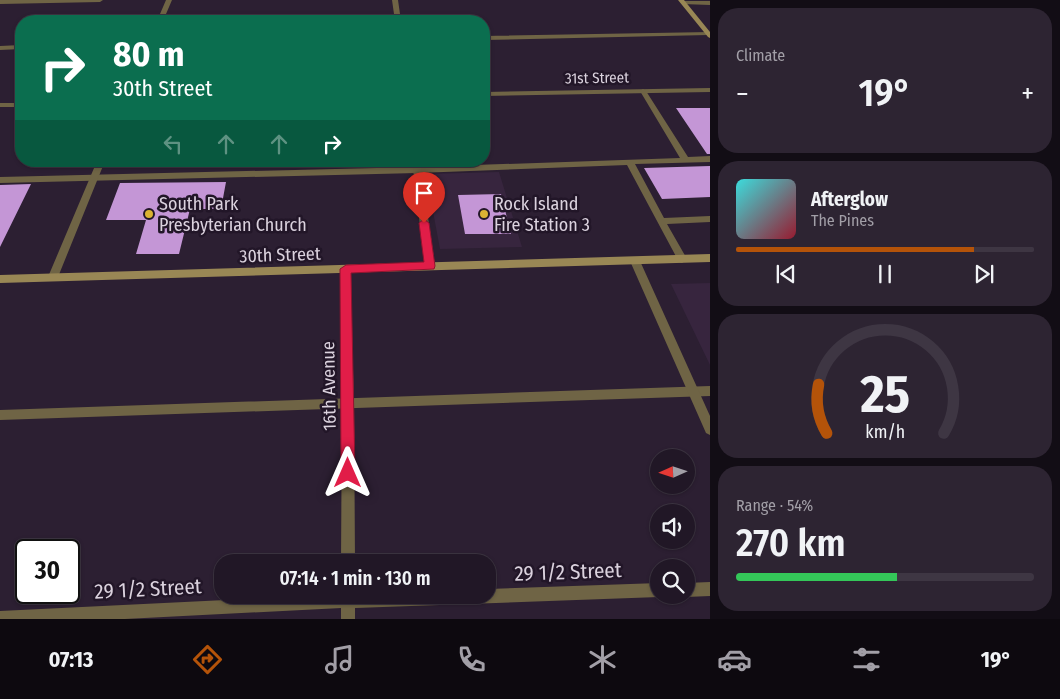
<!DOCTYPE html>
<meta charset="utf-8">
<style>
body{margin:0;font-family:"Fira Sans Condensed",sans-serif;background:#2d2432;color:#f1f3f6;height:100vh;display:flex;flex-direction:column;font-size:19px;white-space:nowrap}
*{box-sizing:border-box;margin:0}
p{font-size:16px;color:#a29fa7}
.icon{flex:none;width:28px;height:28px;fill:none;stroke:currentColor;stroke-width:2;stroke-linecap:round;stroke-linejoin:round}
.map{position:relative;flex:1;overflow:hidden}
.details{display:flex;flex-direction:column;gap:8px;padding:8px;background:#120d15;width:350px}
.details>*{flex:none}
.top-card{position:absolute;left:15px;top:15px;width:475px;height:152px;border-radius:20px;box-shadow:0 1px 4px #0004,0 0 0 1px #3e3643;background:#0b6e4f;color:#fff;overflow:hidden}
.needle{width:32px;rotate:267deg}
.fabs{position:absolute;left:650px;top:449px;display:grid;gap:10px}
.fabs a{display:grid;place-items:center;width:45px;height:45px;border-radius:50%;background:#211726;box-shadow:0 1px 4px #0004,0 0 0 1px #3e3643;font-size:25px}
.speed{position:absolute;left:15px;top:539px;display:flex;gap:10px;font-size:25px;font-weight:700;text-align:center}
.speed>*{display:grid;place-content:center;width:65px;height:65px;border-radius:50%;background:#211726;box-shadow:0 1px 4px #0004,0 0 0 1px #3e3643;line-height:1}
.speed .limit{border:2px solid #111;border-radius:8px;background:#fff;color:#111}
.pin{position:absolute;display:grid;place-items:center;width:42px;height:42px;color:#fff;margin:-51px -21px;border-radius:50% 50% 50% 0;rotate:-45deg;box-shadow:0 0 5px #0007}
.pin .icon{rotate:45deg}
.me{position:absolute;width:55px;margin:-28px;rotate:0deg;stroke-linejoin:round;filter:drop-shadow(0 0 4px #0008)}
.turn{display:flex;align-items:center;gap:18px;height:105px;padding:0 15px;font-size:22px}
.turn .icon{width:65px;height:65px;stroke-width:2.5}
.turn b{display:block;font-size:35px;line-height:42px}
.lanes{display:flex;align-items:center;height:48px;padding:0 15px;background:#0003;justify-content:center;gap:25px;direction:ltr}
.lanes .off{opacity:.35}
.big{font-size:38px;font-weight:600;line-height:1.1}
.details .widget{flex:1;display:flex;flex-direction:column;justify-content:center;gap:8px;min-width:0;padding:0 18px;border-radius:20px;background:#2d2432}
.details .dial{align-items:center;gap:0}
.dial svg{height:130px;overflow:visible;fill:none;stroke:#3e3643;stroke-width:7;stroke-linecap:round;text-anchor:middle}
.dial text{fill:#f1f3f6;stroke:none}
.song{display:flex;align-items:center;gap:15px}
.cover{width:60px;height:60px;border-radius:8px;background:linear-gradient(135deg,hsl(180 70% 55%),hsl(350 70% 35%))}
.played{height:5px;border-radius:2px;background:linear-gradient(90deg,#b45309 80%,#3e3643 80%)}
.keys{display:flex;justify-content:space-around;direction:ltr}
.heat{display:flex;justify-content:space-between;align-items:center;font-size:28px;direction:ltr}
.charge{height:8px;border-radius:4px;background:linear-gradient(90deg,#34c759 54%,#3e3643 0)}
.trip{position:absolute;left:214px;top:554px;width:282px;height:50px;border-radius:20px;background:#211726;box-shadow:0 1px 4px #0004,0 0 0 1px #3e3643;font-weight:600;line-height:50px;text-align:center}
.tabs{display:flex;height:80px;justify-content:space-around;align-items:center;background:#0d090f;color:#a29fa7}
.tabs .icon{width:35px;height:35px}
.tabs .current{color:#b45309}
.tabs b{font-size:22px;color:#f1f3f6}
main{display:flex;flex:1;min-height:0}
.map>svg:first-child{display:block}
.built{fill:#37253e}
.building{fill:#c496d6}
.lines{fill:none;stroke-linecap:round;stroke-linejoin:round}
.lane{fill:#6f6445;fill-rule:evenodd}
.street{fill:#6f6445;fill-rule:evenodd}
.secondary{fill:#998755;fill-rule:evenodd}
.route{fill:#e11d48;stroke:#92132f}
.poi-dot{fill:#dbb333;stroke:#221628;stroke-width:2}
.labels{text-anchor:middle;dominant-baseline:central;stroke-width:5;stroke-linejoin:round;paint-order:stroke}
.far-street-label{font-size:15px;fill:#dbd2de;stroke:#221628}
.poi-label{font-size:18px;fill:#dbd2de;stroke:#221628;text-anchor:start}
.street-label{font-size:18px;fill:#dbd2de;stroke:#221628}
.near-street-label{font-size:21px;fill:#dbd2de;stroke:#221628}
</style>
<main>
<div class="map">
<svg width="710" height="619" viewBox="0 0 710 619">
<rect width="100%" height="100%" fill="#2c1f32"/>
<!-- built -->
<path class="built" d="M499,172L522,247L440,249L426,174Z
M710,283V365L671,284Z"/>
<!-- building -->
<path class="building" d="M676,108H710V154H707Z
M710,166V197L662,199L644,168Z
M226,182L221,209H190L179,254H136L146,220H106L120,183Z
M31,184L0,247V185Z
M501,194L511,234H465L458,195Z"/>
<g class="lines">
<!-- lane -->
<path class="lane" d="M710,32V34L708,35L484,40V36Z
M21,45V49L0,50V46Z
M643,89L646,91L688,157L710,156V162L635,164L664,218L710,216V222L667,224L687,259L682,263L679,262L627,165L417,173L0,183V177L417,167L680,158L640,91Z
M710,386V396L0,420V410Z"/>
<!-- street -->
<path class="street" d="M0,0H103L100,2L0,4Z
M166,0H172L163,21H157Z
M392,0H398L401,21H395Z
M684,1H710V5L682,4V2Z
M710,88V92L484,96V92Z
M0,103H21V107H0Z
M97,161H105L58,277L56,280H50L48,277Z
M412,161H420L435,266L430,270L425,266Z
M635,257L640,261L710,416V435L706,433L630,261Z
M345,265L350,269L354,402L355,562H341L342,402L340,269Z
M710,582V596L686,597L681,595H686V583Z
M659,583V595H664L659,597L355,608V619H341V608L125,619H0V611L327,595H488V589Z"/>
<!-- secondary -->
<path class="secondary" d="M678,0H684L710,32V38L708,37Z
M710,254V262L0,283V275Z"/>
</g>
<!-- route -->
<path class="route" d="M424,219L429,223L435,266L434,269L351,273L355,473L353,478L348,480L343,478L341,473L340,269L346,265L424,262L419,223Z"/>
<!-- markers -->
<g class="poi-dot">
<circle cx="149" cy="214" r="5"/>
<circle cx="484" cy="214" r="5"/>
</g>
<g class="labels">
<!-- far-street labels -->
<g class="far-street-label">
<text transform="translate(597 78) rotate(-1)">31st Street</text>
</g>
<!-- poi labels -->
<g class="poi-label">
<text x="159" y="204">South Park<tspan x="159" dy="21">Presbyterian Church</tspan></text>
<text x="494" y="204">Rock Island<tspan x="494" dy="21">Fire Station 3</tspan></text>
</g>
<!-- street labels -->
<g class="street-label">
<text transform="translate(280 255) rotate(-2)">30th Street</text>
<text transform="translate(329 386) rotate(-91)">16th Avenue</text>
</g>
<!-- near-street labels -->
<g class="near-street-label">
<text transform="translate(568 572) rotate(-2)">29 1/2 Street</text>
<text transform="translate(148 589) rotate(-3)">29 1/2 Street</text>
</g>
</g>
</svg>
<div class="fabs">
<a><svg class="needle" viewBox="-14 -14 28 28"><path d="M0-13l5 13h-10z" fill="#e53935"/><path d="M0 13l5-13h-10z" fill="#a29fa7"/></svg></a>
<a><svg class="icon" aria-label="sound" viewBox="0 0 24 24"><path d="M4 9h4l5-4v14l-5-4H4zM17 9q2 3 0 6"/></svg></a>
<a><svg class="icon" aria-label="search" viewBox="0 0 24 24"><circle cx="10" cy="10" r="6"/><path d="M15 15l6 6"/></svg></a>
</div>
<div class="speed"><div class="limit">30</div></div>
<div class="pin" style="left:424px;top:223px;background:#d93025"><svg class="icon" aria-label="arrive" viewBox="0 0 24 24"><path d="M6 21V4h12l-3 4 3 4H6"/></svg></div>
<svg class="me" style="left:348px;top:473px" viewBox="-20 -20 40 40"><path d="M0-17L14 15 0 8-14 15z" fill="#e11d48" stroke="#fff" stroke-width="4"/></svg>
<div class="trip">07:14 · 1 min · 130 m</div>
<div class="top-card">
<div class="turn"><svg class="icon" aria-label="right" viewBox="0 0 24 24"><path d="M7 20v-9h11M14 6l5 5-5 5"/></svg><div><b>80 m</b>30th Street</div></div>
<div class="lanes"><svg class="icon off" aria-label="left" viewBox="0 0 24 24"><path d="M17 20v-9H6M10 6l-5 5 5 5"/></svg><svg class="icon off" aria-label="ahead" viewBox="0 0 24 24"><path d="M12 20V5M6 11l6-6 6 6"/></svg><svg class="icon off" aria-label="ahead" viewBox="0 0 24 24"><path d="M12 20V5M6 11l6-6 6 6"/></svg><svg class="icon" aria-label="right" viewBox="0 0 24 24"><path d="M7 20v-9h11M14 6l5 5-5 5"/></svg></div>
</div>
</div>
<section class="details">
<div class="widget"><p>Climate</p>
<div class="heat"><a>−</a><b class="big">19°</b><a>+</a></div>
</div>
<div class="widget">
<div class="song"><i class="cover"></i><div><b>Afterglow</b><p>The Pines</p></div></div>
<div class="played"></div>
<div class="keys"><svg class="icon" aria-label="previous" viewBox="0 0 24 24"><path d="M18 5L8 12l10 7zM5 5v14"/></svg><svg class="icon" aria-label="pause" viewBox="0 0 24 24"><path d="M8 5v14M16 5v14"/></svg><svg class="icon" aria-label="next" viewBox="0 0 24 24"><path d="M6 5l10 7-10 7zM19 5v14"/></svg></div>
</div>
<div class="widget dial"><svg viewBox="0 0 100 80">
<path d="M14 69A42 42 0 1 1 86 69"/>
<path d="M14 69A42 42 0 0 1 9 39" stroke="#b45309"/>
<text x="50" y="56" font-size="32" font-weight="700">25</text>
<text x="50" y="72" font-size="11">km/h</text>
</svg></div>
<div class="widget"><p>Range · 54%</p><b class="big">270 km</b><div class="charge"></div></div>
</section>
</main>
<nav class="tabs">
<b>07:13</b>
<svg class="icon current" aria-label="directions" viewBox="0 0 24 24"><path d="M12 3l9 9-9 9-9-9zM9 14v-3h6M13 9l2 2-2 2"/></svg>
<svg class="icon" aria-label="music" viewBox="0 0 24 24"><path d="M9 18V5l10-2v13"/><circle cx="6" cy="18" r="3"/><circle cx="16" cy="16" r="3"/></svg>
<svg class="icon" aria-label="phone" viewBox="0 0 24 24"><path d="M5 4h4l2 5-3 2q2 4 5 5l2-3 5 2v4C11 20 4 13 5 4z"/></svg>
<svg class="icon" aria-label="climate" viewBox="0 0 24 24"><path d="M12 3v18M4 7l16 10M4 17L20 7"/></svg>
<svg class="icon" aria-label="car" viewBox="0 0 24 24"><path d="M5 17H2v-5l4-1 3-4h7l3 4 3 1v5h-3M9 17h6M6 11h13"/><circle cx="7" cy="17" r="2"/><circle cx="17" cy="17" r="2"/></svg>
<svg class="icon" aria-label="filters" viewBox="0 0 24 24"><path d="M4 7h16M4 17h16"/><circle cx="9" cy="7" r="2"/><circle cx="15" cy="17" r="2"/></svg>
<b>19°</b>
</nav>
